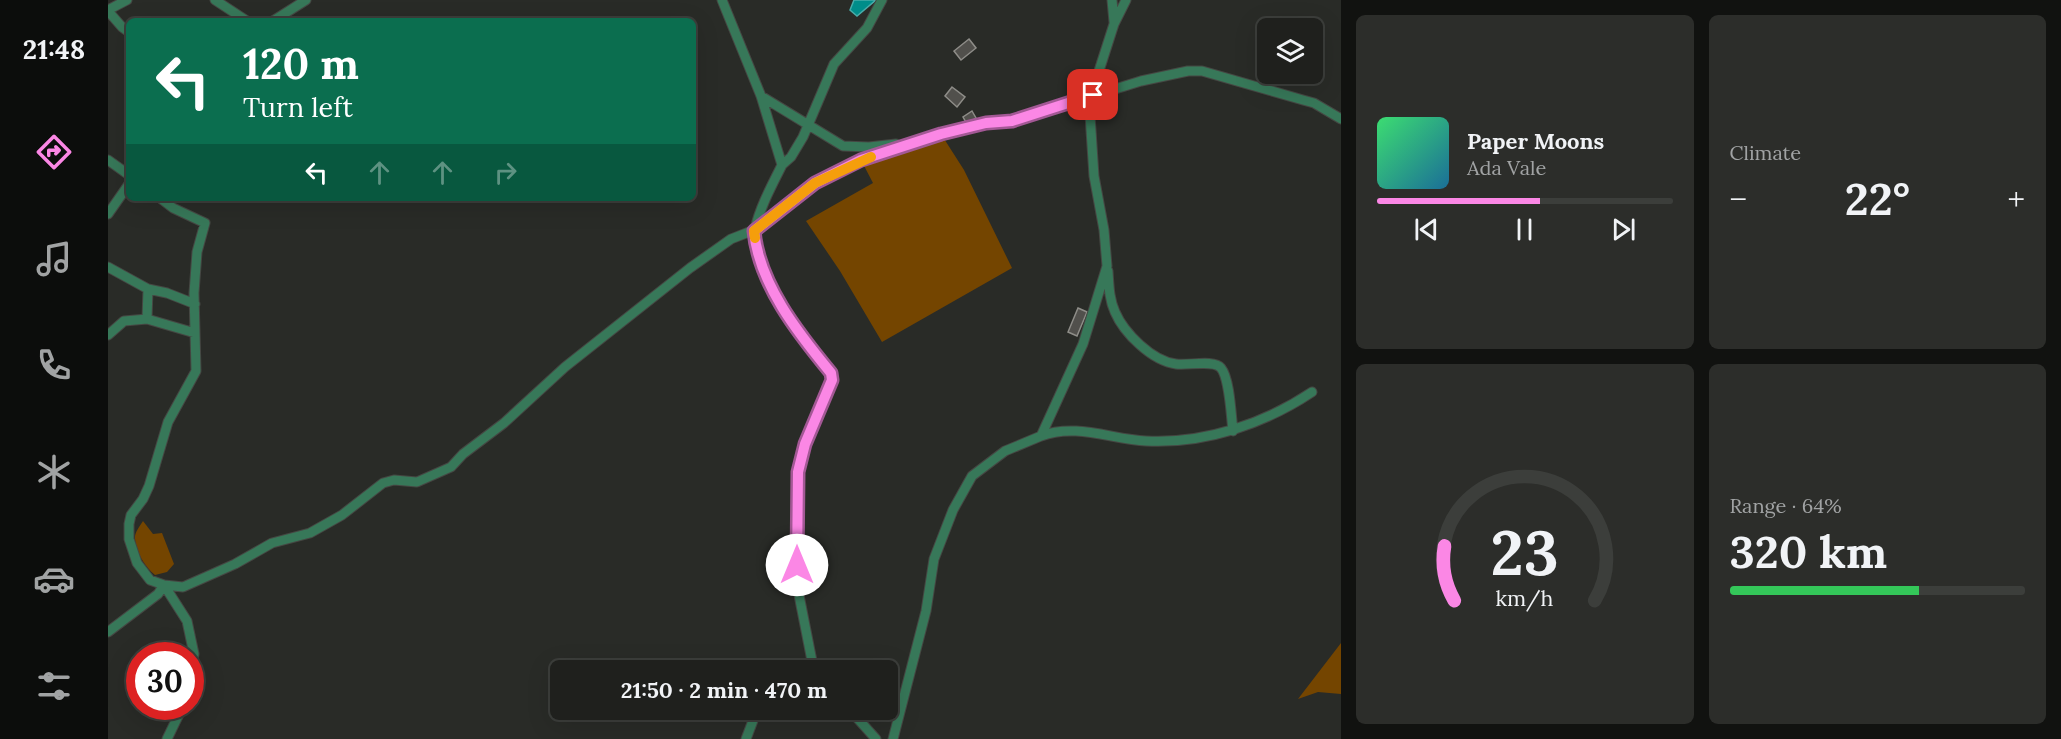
<!DOCTYPE html>
<meta charset="utf-8">
<style>
body{margin:0;font-family:Lora,serif;background:#2c2d2a;color:#f1f3f6;height:100vh;display:flex;flex-direction:column;font-size:22px;white-space:nowrap}
*{box-sizing:border-box;margin:0}
p{font-size:20px;color:#a1a3a4}
.icon{flex:none;width:33px;height:33px;fill:none;stroke:currentColor;stroke-width:2;stroke-linecap:round;stroke-linejoin:round}
.map{position:relative;flex:1;overflow:hidden}
.sheet{display:flex;flex-direction:column;gap:15px;padding:15px;background:#111210;width:720px}
.sheet>*{flex:none}
.banner{position:absolute;left:18px;top:18px;width:570px;height:183px;border-radius:9px;box-shadow:0 6px 24px #0002,0 0 0 2px #3c3e3b;background:#0b6e4f;color:#fff;overflow:hidden}
.controls{position:absolute;left:1149px;top:18px;display:grid;gap:12px}
.controls a{display:grid;place-items:center;width:66px;height:66px;border-radius:9px;background:#1f201d;box-shadow:0 6px 24px #0002,0 0 0 2px #3c3e3b;font-size:30px}
.speed{position:absolute;left:18px;top:642px;display:flex;gap:12px;font-size:30px;font-weight:700;text-align:center}
.speed>*{display:grid;place-content:center;width:78px;height:78px;border-radius:50%;background:#1f201d;box-shadow:0 6px 24px #0002,0 0 0 2px #3c3e3b;line-height:1}
.speed .limit{border:9px solid #d22;background:#fff;color:#111}
.pin{position:absolute;display:grid;place-items:center;width:51px;height:51px;color:#fff;margin:-26px;border-radius:12px;box-shadow:0 3px 9px #0006}
.me{position:absolute;width:66px;margin:-33px;rotate:0deg;stroke-linejoin:round;filter:drop-shadow(0 0 4px #0008)}
.turn{display:flex;align-items:center;gap:21px;height:126px;padding:0 18px;font-size:27px}
.turn .icon{width:78px;height:78px;stroke-width:2.5}
.turn b{display:block;font-size:42px;line-height:51px}
.lanes{display:flex;align-items:center;height:57px;padding:0 18px;background:#0003;justify-content:center;gap:30px;direction:ltr}
.lanes .off{opacity:.35}
.big{font-size:45px;font-weight:700;line-height:1.1}
.sheet .widget{flex:1;display:flex;flex-direction:column;justify-content:center;gap:9px;min-width:0;padding:0 21px;border-radius:9px;background:#2c2d2a}
.sheet .dial{align-items:center;gap:0}
.dial svg{height:156px;overflow:visible;fill:none;stroke:#3c3e3b;stroke-width:7;stroke-linecap:round;text-anchor:middle}
.dial text{fill:#f1f3f6;stroke:none}
.song{display:flex;align-items:center;gap:18px}
.cover{width:72px;height:72px;border-radius:9px;background:linear-gradient(135deg,hsl(140 70% 55%),hsl(200 70% 35%))}
.played{height:6px;border-radius:3px;background:linear-gradient(90deg,#fb87e5 55%,#3c3e3b 55%)}
.keys{display:flex;justify-content:space-around;direction:ltr}
.heat{display:flex;justify-content:space-between;align-items:center;font-size:33px;direction:ltr}
.charge{height:9px;border-radius:4px;background:linear-gradient(90deg,#34c759 64%,#3c3e3b 0)}
.sheet .tiles{flex:1;display:grid;gap:15px;grid-template-columns:repeat(2,1fr)}
.trip{position:absolute;left:442px;top:660px;width:348px;height:60px;border-radius:9px;background:#1f201d;box-shadow:0 6px 24px #0002,0 0 0 2px #3c3e3b;font-weight:700;line-height:60px;text-align:center}
main{display:flex;flex:1;min-height:0}
.tab-bar{display:flex;flex-direction:column;width:108px;justify-content:space-around;align-items:center;background:#0c0d0c;color:#a1a3a4}
.tab-bar .icon{width:42px;height:42px}
.tab-bar .active{color:#fb87e5}
.tab-bar b{font-size:27px;color:#f1f3f6}
.map>svg:first-child{display:block}
.green{fill:#744500}
.water{fill:#008d8a;stroke:#49aca9;stroke-width:1.5}
.building{fill:#51504c;stroke:#8e8d88;stroke-width:1.5}
.lines{fill:none;stroke-linecap:round;stroke-linejoin:round}
.minor-casing{stroke:#454743;stroke-width:11}
.minor{stroke:#377859;stroke-width:9}
.route-casing{stroke:#a35895;stroke-width:15}
.route{stroke:#fb87e5;stroke-width:10}
.slow{stroke:#f59e0b;stroke-width:10}
</style>
<main>
<nav class="tab-bar">
<b>21:48</b>
<svg class="icon active" aria-label="directions" viewBox="0 0 24 24"><path d="M12 3l9 9-9 9-9-9zM9 14v-3h6M13 9l2 2-2 2"/></svg>
<svg class="icon" aria-label="music" viewBox="0 0 24 24"><path d="M9 18V5l10-2v13"/><circle cx="6" cy="18" r="3"/><circle cx="16" cy="16" r="3"/></svg>
<svg class="icon" aria-label="phone" viewBox="0 0 24 24"><path d="M5 4h4l2 5-3 2q2 4 5 5l2-3 5 2v4C11 20 4 13 5 4z"/></svg>
<svg class="icon" aria-label="climate" viewBox="0 0 24 24"><path d="M12 3v18M4 7l16 10M4 17L20 7"/></svg>
<svg class="icon" aria-label="car" viewBox="0 0 24 24"><path d="M5 17H2v-5l4-1 3-4h7l3 4 3 1v5h-3M9 17h6M6 11h13"/><circle cx="7" cy="17" r="2"/><circle cx="17" cy="17" r="2"/></svg>
<svg class="icon" aria-label="filters" viewBox="0 0 24 24"><path d="M4 7h16M4 17h16"/><circle cx="9" cy="7" r="2"/><circle cx="15" cy="17" r="2"/></svg>
</nav>
<div class="map">
<svg width="1233" height="739" viewBox="0 0 1233 739">
<rect width="100%" height="100%" fill="#292b27"/>
<!-- green -->
<path class="green" d="M833,134L856,170L904,268L774,342L732,271L698,221L765,183L753,160Z
M35,521L45,534L54,533L66,564L59,572L47,575C37,567 28,552 27,539C26,533 32,526 35,521Z
M1233,643V694L1210,692L1190,699Z"/>
<!-- water -->
<path class="water" d="M746,0H768L749,16L742,10Z"/>
<!-- building -->
<path class="building" d="M861,39L868,48L853,60L846,51Z
M844,87L857,97L849,107L837,96Z
M864,111L868,118L859,124L855,117Z
M970,308L979,312L969,336L960,332Z"/>
<g class="lines">
<!-- minor casing -->
<g class="minor-casing">
<path id="minor" d="M107,0L139,21
M614,0L653,96L674,165C664,185 652,207 647,229C642,251 673,306 685,326C696,343 710,358 723,373L724,380L697,444L690,472L689,585L704,661L709,670
M1004,0L1006,22
M0,10L19,0
M0,11L14,27L21,32
M165,21L198,0
M653,96L735,146L761,147L788,144
M0,160L21,175
M674,165L683,157L695,137L726,64L759,28L774,0
M52,198L65,208L97,223L89,252L86,293L88,371L60,422L41,486L35,499L23,515L21,524V539L29,563L42,580L56,585L79,621L86,654L82,680
M0,214L21,184
M0,267L40,289L59,293L87,304
M1000,271C1001,285 1001,299 1007,312C1016,333 1044,361 1068,364C1079,366 1106,359 1113,368C1122,379 1123,416 1125,431
M39,319L40,289
M0,335L16,321L39,319L87,333
M933,436C967,423 1003,439 1038,441C1097,444 1156,424 1204,392
M0,632L50,594L56,585L75,587L127,564L164,543L202,533L234,515L275,483L286,480L309,482L343,467L355,454L396,423L457,367L582,268L623,239L646,230L707,183L753,160L833,134L878,123L904,121L1033,81L1080,71H1094L1195,100L1206,103L1233,119
M742,710L768,739
M59,739L75,706
M638,739L649,710
M785,739L818,611L826,559L845,510L864,476L897,451L933,436L975,344L999,266L996,230L986,176L982,115L989,77L1006,24L1018,0"/>
</g>
<!-- minor -->
<use href="#minor" class="minor"/>
</g>
<g class="lines">
<!-- route casing -->
<g class="route-casing">
<path id="route" d="M689,565L690,472L697,444L724,380L723,373C690,333 651,284 646,231L707,183L753,160L833,134L878,123L904,121L985,95"/>
</g>
<!-- route -->
<use href="#route" class="route"/>
<!-- slow -->
<path class="slow" d="M647,238L646,231L707,183L763,157"/>
</g>
</svg>
<div class="controls">
<a><svg class="icon" aria-label="layers" viewBox="0 0 24 24"><path d="M12 4l9 5-9 5-9-5zM3 14l9 5 9-5"/></svg></a>
</div>
<div class="speed"><div class="limit">30</div></div>
<div class="pin" style="left:985px;top:95px;background:#d93025"><svg class="icon" aria-label="arrive" viewBox="0 0 24 24"><path d="M6 21V4h12l-3 4 3 4H6"/></svg></div>
<svg class="me" style="left:689px;top:565px" viewBox="-20 -20 40 40"><circle r="19" fill="#fff"/><path d="M0-13L10 11 0 6-10 11z" fill="#fb87e5"/></svg>
<div class="trip">21:50 · 2 min · 470 m</div>
<div class="banner">
<div class="turn"><svg class="icon" aria-label="left" viewBox="0 0 24 24"><path d="M17 20v-9H6M10 6l-5 5 5 5"/></svg><div><b>120 m</b>Turn left</div></div>
<div class="lanes"><svg class="icon" aria-label="left" viewBox="0 0 24 24"><path d="M17 20v-9H6M10 6l-5 5 5 5"/></svg><svg class="icon off" aria-label="ahead" viewBox="0 0 24 24"><path d="M12 20V5M6 11l6-6 6 6"/></svg><svg class="icon off" aria-label="ahead" viewBox="0 0 24 24"><path d="M12 20V5M6 11l6-6 6 6"/></svg><svg class="icon off" aria-label="right" viewBox="0 0 24 24"><path d="M7 20v-9h11M14 6l5 5-5 5"/></svg></div>
</div>
</div>
<section class="sheet">
<div class="tiles">
<div class="widget">
<div class="song"><i class="cover"></i><div><b>Paper Moons</b><p>Ada Vale</p></div></div>
<div class="played"></div>
<div class="keys"><svg class="icon" aria-label="previous" viewBox="0 0 24 24"><path d="M18 5L8 12l10 7zM5 5v14"/></svg><svg class="icon" aria-label="pause" viewBox="0 0 24 24"><path d="M8 5v14M16 5v14"/></svg><svg class="icon" aria-label="next" viewBox="0 0 24 24"><path d="M6 5l10 7-10 7zM19 5v14"/></svg></div>
</div>
<div class="widget"><p>Climate</p>
<div class="heat"><a>−</a><b class="big">22°</b><a>+</a></div>
</div>
<div class="widget dial"><svg viewBox="0 0 100 80">
<path d="M14 69A42 42 0 1 1 86 69"/>
<path d="M14 69A42 42 0 0 1 9 41" stroke="#fb87e5"/>
<text x="50" y="56" font-size="32" font-weight="700">23</text>
<text x="50" y="72" font-size="11">km/h</text>
</svg></div>
<div class="widget"><p>Range · 64%</p><b class="big">320 km</b><div class="charge"></div></div>
</div>
</section>
</main>
